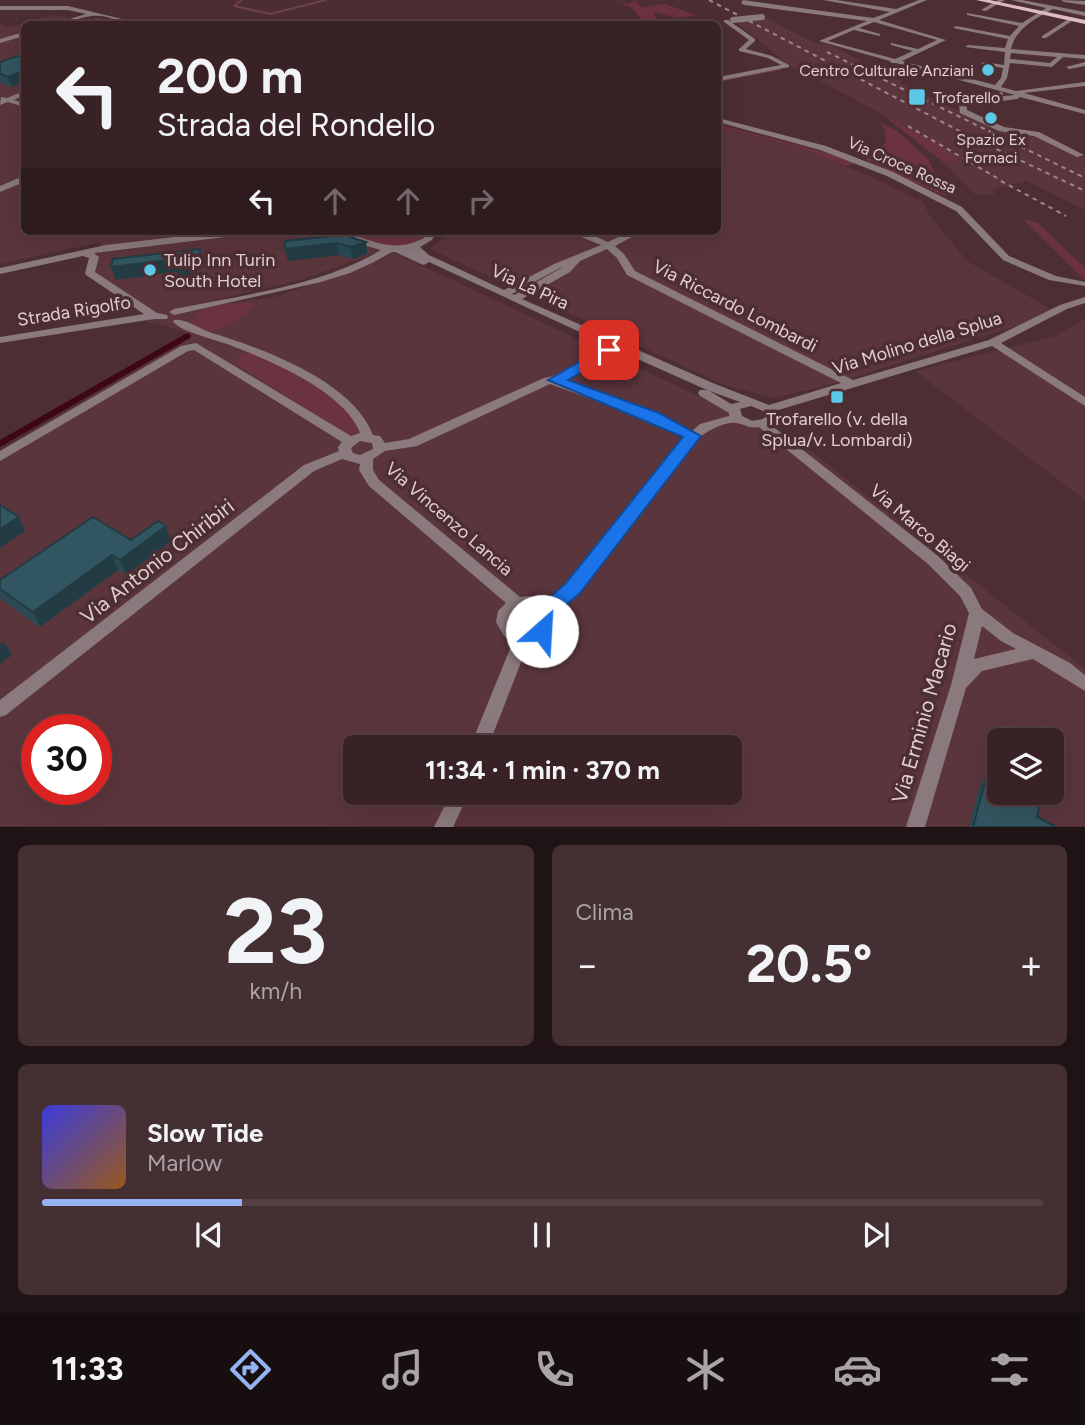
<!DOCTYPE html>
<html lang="it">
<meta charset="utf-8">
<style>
body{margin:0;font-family:Figtree,sans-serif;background:#442f32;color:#f1f3f6;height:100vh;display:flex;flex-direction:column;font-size:26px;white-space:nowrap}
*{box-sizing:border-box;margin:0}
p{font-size:23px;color:#aba4a7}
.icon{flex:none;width:38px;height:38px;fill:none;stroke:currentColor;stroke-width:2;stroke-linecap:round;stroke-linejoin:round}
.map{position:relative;height:827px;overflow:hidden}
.side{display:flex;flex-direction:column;gap:18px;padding:18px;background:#1f1315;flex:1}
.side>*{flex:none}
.hud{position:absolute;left:21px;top:21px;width:700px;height:214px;border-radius:10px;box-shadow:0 7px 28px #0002,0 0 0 2px #533f43;background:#392226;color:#f1f3f6;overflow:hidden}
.buttons{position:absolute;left:987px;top:728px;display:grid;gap:14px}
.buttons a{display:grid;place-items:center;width:77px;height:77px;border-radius:10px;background:#392226;box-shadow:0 7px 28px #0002,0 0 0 2px #533f43;font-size:35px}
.speed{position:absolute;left:21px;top:714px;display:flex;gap:14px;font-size:35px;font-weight:700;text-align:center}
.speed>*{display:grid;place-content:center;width:91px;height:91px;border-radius:50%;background:#392226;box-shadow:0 7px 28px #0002,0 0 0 2px #533f43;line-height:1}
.speed .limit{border:10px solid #d22;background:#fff;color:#111}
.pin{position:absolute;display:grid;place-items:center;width:60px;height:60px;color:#fff;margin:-30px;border-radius:14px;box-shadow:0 4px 10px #0006}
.me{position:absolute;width:77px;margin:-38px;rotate:26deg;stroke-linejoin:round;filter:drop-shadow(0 0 5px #0008)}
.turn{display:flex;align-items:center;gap:24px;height:147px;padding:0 21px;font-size:32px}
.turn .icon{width:91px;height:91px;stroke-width:2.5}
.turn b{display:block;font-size:49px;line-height:60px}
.lanes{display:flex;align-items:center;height:66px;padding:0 21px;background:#0003;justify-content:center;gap:35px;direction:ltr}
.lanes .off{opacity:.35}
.big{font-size:52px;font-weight:700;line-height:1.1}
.side .widget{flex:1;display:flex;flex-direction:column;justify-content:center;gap:10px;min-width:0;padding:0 24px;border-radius:10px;background:#442f32}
.side .dial{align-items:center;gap:0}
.dial b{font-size:91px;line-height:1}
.song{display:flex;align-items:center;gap:21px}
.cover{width:84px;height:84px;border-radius:10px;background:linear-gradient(135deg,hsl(240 70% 55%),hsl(30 70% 35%))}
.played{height:7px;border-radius:4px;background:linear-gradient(90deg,#95b2f1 20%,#533f43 20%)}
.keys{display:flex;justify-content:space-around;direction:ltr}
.heat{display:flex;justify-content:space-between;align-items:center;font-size:38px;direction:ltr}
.side .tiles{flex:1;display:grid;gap:18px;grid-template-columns:1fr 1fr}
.widget:last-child{grid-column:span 2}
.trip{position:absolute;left:343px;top:735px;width:399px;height:70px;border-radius:10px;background:#392226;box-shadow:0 7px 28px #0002,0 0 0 2px #533f43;font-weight:700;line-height:70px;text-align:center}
.menu{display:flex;height:112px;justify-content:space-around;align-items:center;background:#170e0f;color:#aba4a7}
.menu .icon{width:49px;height:49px}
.menu .on{color:#95b2f1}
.menu b{font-size:32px;color:#f1f3f6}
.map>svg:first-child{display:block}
.built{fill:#5b353c;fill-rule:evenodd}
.green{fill:#6b333f}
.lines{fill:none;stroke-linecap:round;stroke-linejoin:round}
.stream{stroke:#704250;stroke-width:2}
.canal{fill:#3f0618;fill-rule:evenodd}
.minor{fill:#8b7a7d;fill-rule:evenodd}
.major{fill:#ddbcc1;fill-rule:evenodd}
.rail{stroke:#9f868a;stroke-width:2;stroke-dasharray:4.5 4.5;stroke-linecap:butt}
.minor-bridge{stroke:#8b7a7d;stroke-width:6}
.wall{fill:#2b4a53}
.shaded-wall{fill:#233c44}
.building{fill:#325661;stroke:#233c44;stroke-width:2}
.route{fill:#1a73e8;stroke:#114b97;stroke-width:2}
.poi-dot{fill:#5bc8e6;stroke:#4c2e33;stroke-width:2.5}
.labels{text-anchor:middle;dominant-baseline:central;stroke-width:7;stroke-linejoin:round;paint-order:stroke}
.far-poi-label{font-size:16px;fill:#e2ced1;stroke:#4c2e33;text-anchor:end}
.far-street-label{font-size:16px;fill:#e2ced1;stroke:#4c2e33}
.poi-label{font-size:18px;fill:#e2ced1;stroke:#4c2e33;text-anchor:start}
.street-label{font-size:18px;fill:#e2ced1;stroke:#4c2e33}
.near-street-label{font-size:21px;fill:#e2ced1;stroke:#4c2e33}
</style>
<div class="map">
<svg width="1085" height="827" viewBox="0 0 1085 827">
<rect width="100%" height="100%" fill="#4c2e33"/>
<!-- built -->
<path class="built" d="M54,15L81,21L97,17L131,24H24V231H424L371,255L300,280L164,312L275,297L359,268L393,252L717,405L791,435L1085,669V826H0V450L190,338L182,331L145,321L147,315L94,273L101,242L0,264V24L11,27ZM37,730H96V789H37ZM999,740H1052V793H999ZM355,747H730V793H355Z
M764,17L813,42L830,45L901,81L900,83L1003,132H1026L1085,158V210L1026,181L993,189L994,195H976L942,161H959L937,143L786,63L734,20Z
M718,127L795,146L874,178L923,202L930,216L967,261L1058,313L829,385L772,398L722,384L430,249L450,231H718Z
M1085,319V500L915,371L1055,336Z"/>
<!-- green -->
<path class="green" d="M614,0L628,4L635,0L641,7L665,4L696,15L678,18L652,12L657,18L654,24H641L642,21L631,7Z
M880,113L937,143L960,161H942Z
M877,121L897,131L928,159L947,197L865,160L886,142L885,130Z
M718,124C763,138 810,145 855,163L846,166L795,146L718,127Z
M1028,220L1038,223L1085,268V280L1024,221Z
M339,231H424L425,233C409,261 362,238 339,231Z
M252,302L256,306C239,318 211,344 192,322C197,301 234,305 252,302Z
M252,353L287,369L344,405L362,431L350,436L235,363L241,354Z"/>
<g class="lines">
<!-- stream -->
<path class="stream" d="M242,0L234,6L270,14L326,0
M718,81L780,69"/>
<!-- canal -->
<path class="canal" d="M187,333L190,334L191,336L190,338L0,447V440Z"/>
<!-- minor -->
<path class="minor" d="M743,0L873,18L890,12L823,0H836L896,9L919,0H927L879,20L946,40L902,61L995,85L1001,78L1003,68L981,64L984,62L1004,65L1005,52L965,47L968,45L1005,48L1008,39L953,28L956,26L1010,36L1019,26L967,15V13L1022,23L1046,8L1011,0H1022L1085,12V16L1053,9C1035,19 1016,28 1011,49L1085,55V59L1063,57L1052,67L1010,63L1007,78L1001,87L1016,91L1085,82V86L1024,93L1085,110V114L1020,97L1017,99L967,106V110L1004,127L1039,132L1084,155L1077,157L1034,136L999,131L960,113L959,105L952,99L956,97L1001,92L1003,93V95L963,100L1015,95L896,63H891L890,61L819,41L867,21L744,5L741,3ZM874,22L937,40L918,49L891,43V45L913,51L895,59L828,41L854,30L880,36V34L859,28ZM1011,53L1057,57L1050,63L1010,59Z
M998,0H1005L986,11L981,10Z
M1061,0L1085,1V5L1064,2Z
M0,6H68L143,24C126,26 109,14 92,16C79,17 67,24 53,24L86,14L68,10H0Z
M1070,18L1075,19L1046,38H1042V36Z
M724,20H728L755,39V41L746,49L772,56L789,65V67L718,81V77L781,65L768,58L739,51V49L749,40L724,22Z
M24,32V36L0,43V39Z
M1085,62V66L1069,69L1066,67Z
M24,91V95L14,100L24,103V107L8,102L0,105L1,97L7,98Z
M718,118L826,146L893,172L962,207L1009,256L1056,276L1085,282V286L1049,280L1003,260L956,211L887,176L820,150L718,122Z
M21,177H24V182L0,192V186Z
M226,231H255L250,234L94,253L99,257L95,272L157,313L167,315L168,317L167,319H154L0,343V337L144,314L86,275L85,273L89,258L83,256L0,274V268L106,245Z
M326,231C363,231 388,259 425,237L426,231H436L432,240L420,247L429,255L504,290L554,264L601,245L574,234L573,231H583L608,242L631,231H643L615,246L624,254L635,271L853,380L989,340L1060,305L1085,297V303L1067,309L1001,343L1085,397V406L992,346L775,411L777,416L771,425L938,556L971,588L982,609L1013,633L1070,663L1085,675V691L1033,659L982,671L966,688L925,827H906L951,685L969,613L960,596L928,564L759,427C748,429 745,424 736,423C724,421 706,432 697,439L578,592L553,613C553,631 546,638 529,642L488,747H470L514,639L504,636L496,622L498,611L506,603L369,486L359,470L360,464L342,459L314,471L6,715L0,717V700L304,465L339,451L338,447L342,442L194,350L188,351L0,461V451L181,346L196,343L351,436L360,433C345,391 267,359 227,344C212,339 196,335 181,328L173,322L174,320C185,318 198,328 209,332C261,348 352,380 373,435L380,436L385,443L409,439L544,378L553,376L605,348L612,347L429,262L424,265L421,264L395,252H392L374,262L350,273L321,282L174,315L169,312L174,309C241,295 322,286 381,250L352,242ZM607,249L617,258L627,275L841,383L769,405L715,384L522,299L570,272L580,261ZM563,267L514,295L512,294L560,268ZM613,348L707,390L740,402L731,404L708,390H700L698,393L700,396L729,413V416L700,424L692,431L657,414L564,380L613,352L615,350ZM550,384L649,420L685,437L568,584L544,603L529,596L520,597L379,480L373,470V459L385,451L417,446ZM751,406L763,411L765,416L763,419L752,421L742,416L740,409ZM360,441L372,443L373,449L360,455L353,453L351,448ZM527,608L537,614V623L528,629L515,627L512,622L513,614L520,609ZM982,626L1001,641L1016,649L974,659Z
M451,793H469L453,827H434Z"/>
<!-- major -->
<path class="major" d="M976,0H990L1085,20V24Z"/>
<!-- rail -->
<path class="rail" d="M709,0L971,137L1085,191
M827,52L1085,178
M908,126L997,178
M1001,181L1066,216"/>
<!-- minor-bridge -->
<path class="minor-bridge" d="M733,20L762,17"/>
</g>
<!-- wall -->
<path class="wall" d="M24,54L12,87L0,83V62Z
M285,241L366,242L367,254L352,259L339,255L288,261Z
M131,540L171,541L126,575L118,570L40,627L1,599L0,598V580Z
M987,774L1037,817L1056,827H969L979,788Z"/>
<!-- shaded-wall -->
<path class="shaded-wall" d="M24,71V82L12,87L8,77Z
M366,242L367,254L352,259L351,247Z
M337,243L339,255L288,261L285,249Z
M200,249L203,261V268L198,269L197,275L179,277L177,272L115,280L111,267L194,256Z
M19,517L25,531L0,548V529Z
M166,526L171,541L126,575L120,560Z
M112,555L118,570L40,627L33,612Z
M4,641L12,655L0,664V644Z"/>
<!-- building -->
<path class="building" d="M24,54V71L8,77L0,74V62Z
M344,235L366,242L351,247L337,243L285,249V241Z
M200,249V256H194V262L175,264L176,259L111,267L113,259Z
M0,505L19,517L0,529Z
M93,517L131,540L158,521L166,526L120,560L112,555L33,612L0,589V580Z
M987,774L999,779V793H1029L1041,798L1037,817L1056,827H973Z"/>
<!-- route -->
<path class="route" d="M609,345L614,347V353L568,380L659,413L701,436L580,593L556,614L557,621L549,636H534L531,631L537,620L535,611L566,583L683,437L548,380Z"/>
<!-- markers -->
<g class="poi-dot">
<circle cx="988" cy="70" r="7"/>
<rect x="908" y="88" width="18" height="18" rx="3.5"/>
<circle cx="991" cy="118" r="7"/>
<circle cx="150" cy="270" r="7"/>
<rect x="830" y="390" width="14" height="14" rx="3.5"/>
</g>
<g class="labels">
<!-- far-poi labels -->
<g class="far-poi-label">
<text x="974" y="70">Centro Culturale Anziani</text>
<text x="933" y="97" text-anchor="start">Trofarello</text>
<text x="991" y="139" text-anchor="middle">Spazio Ex<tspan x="991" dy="18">Fornaci</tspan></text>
</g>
<!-- far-street labels -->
<g class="far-street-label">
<text transform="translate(902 165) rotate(24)">Via Croce Rossa</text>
</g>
<!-- poi labels -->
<g class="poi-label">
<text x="164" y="260">Tulip Inn Turin<tspan x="164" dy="21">South Hotel</tspan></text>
<text x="837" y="419" text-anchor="middle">Trofarello (v. della<tspan x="837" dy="21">Splua/v. Lombardi)</tspan></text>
</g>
<!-- street labels -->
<g class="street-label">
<text transform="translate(530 287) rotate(25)">Via La Pira</text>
<text transform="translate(735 306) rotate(27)">Via Riccardo Lombardi</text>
<text transform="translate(74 311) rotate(-9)">Strada Rigolfo</text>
<text transform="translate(917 343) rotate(-17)">Via Molino della Splua</text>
<text transform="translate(449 519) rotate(41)">Via Vincenzo Lancia</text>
<text transform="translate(920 528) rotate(40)">Via Marco Biagi</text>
</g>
<!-- near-street labels -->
<g class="near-street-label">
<text transform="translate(157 561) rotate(-38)">Via Antonio Chiribiri</text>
<text transform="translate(924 713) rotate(-74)">Via Erminio Macario</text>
</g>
</g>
</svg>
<div class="buttons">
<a><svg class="icon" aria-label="layers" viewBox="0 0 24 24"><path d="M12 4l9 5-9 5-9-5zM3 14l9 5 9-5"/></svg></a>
</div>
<div class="speed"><div class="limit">30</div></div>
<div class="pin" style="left:609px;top:350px;background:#d93025"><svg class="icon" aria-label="arrive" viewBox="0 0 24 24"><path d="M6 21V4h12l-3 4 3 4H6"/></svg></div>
<svg class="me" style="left:542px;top:631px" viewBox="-20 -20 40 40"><circle r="19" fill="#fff"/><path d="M0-13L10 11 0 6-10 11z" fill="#1a73e8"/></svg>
<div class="trip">11:34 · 1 min · 370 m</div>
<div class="hud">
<div class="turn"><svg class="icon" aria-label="left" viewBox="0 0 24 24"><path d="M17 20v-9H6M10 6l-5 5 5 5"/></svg><div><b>200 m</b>Strada del Rondello</div></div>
<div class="lanes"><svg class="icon" aria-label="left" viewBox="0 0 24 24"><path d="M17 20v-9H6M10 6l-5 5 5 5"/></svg><svg class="icon off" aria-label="ahead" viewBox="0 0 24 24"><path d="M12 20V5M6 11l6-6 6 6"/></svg><svg class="icon off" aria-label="ahead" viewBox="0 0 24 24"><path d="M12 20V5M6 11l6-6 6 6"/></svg><svg class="icon off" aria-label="right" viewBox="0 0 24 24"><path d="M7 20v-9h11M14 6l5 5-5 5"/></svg></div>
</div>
</div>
<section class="side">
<div class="tiles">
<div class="widget dial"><b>23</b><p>km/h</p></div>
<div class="widget"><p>Clima</p>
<div class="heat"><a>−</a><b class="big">20.5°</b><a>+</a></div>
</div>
<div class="widget">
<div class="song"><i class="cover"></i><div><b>Slow Tide</b><p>Marlow</p></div></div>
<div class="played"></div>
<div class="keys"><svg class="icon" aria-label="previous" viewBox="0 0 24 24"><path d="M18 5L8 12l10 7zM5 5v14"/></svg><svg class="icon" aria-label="pause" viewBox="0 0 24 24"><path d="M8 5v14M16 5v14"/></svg><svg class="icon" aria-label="next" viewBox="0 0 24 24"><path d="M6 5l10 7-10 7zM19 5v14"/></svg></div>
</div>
</div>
</section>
<nav class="menu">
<b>11:33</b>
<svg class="icon on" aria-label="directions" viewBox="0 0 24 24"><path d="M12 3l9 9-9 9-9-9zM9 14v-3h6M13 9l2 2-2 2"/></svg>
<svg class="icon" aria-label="music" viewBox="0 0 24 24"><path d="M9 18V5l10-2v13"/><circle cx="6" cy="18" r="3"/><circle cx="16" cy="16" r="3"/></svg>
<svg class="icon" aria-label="phone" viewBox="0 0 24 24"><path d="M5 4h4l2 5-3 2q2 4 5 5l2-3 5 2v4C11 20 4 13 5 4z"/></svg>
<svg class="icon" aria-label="climate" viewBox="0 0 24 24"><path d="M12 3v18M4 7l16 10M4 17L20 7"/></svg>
<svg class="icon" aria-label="car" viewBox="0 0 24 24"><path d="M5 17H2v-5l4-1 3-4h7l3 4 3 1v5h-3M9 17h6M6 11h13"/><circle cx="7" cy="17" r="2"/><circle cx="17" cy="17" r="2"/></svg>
<svg class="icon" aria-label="filters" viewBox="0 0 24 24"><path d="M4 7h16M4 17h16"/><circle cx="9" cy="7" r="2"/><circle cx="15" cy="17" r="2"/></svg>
</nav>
